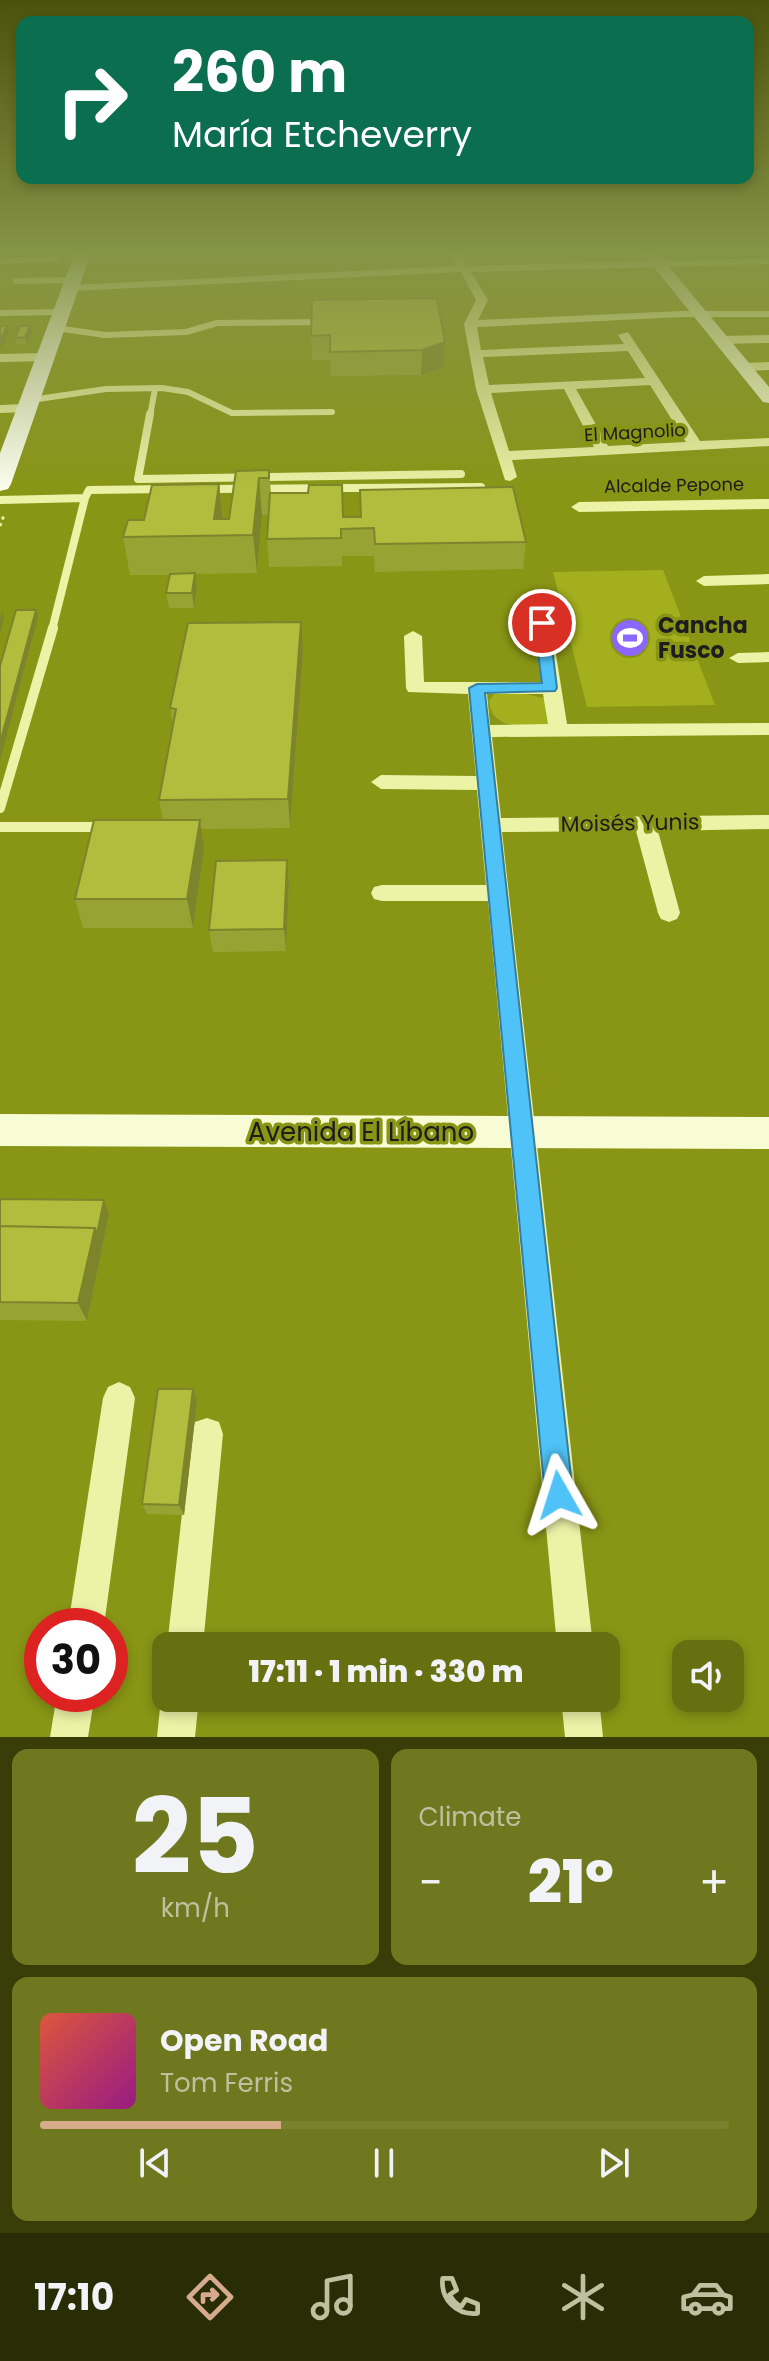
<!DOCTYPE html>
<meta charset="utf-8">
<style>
body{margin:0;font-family:Poppins,sans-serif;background:#6f781e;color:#f1f3f6;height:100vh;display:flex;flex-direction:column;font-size:30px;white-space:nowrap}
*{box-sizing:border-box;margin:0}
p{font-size:26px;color:#bdc19f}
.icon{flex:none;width:44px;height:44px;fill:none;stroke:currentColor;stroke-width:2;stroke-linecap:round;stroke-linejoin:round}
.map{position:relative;height:1737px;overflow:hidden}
.side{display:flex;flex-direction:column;gap:12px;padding:12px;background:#393e09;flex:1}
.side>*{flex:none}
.guide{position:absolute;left:16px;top:16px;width:738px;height:168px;border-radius:16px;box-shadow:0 4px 12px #0003;background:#0b6e4f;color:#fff;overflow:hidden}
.buttons{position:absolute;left:672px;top:1640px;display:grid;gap:16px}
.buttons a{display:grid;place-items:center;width:72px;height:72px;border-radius:16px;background:#677010;box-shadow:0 4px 12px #0003;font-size:40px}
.speed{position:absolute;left:24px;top:1608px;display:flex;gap:16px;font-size:40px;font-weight:700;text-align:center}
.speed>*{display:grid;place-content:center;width:104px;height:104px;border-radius:50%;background:#677010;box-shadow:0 4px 12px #0003;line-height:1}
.speed .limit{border:12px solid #d22;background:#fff;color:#111}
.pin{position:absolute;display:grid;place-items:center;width:68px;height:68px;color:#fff;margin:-34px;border:4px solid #fff;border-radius:50%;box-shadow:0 2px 8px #0007}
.me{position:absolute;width:88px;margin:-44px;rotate:354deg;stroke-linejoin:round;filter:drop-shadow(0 0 6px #0008)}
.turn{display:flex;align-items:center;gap:28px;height:168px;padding:0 24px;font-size:36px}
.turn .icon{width:104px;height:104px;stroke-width:2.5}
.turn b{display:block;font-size:56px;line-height:68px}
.big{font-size:60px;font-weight:800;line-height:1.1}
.side .card{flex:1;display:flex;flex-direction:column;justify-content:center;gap:12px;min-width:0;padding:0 28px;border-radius:16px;background:#6f781e}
.side .dial{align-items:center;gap:0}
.dial b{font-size:104px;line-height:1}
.song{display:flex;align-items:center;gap:24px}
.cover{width:96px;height:96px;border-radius:12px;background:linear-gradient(135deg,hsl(10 70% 55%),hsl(310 70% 35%))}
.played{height:8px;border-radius:4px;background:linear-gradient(90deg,#d6ab8b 35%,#7a8230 35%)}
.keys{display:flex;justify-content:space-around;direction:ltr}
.heat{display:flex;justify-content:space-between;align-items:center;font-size:44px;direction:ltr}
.side .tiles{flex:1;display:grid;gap:12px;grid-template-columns:1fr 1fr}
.card:last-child{grid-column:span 2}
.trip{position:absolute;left:152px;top:1632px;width:468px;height:80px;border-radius:16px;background:#677010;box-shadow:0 4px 12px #0003;font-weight:800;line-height:80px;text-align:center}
.menu{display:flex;height:128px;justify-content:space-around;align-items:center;background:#292d06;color:#bdc19f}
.menu .icon{width:56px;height:56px}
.menu .active{color:#d6ab8b}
.menu b{font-size:36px;color:#f1f3f6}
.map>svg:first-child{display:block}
.green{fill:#a3af1d}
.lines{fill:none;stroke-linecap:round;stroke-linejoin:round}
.path{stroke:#ecf2a6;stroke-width:3;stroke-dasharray:3 4;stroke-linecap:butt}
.lane-far2{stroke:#ecf2a6;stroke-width:6}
.lane-far1{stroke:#ecf2a6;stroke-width:8}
.lane{stroke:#ecf2a6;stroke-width:10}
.street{fill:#ecf2a6;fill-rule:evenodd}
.secondary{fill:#f8fcd4;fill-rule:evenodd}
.primary{fill:#fdfff0;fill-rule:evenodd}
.wall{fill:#99a334}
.shaded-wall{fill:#7d842b}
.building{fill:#b2bd3d;stroke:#7d842b;stroke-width:2}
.route{fill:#4fc3f7;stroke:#337fa1;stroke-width:2}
.labels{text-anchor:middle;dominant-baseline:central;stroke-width:7;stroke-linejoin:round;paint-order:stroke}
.far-street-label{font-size:18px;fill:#1d1d1d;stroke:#899515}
.poi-label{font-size:22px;font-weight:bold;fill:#1d1d1d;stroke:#899515;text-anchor:start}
.street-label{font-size:22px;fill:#1d1d1d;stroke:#899515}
.near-street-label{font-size:26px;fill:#1d1d1d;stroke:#899515}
</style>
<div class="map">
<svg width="769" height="1737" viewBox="0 0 769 1737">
<rect width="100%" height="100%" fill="#899515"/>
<!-- green -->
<path class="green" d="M663,570L715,705L587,707L553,572Z
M522,693L547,699L549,724C525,727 492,731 489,701L494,694Z"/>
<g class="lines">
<!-- path -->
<path class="path" d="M0,526L4,515"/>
<!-- lane-far2 -->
<path class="lane-far2" d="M0,261L56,258
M16,281L74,280
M56,328L105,335L186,332L217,323L321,322
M31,400L106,389L162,388L188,392L232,413L332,412
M150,416L155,389"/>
<!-- lane-far1 -->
<path class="lane-far1" d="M150,414L138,479L461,474
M207,489L481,487
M0,500L85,498L89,490L166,489
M52,630L85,498"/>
<!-- lane -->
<path class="lane" d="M0,808L53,628
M0,827H102"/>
<!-- street -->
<path class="street" d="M448,250H458L467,266L769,258V264L471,272L488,300L478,320L682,311H769V317H682L477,327L481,350L624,344L618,335L628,332L700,441L769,438V446L512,460L517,477L510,481L505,480L476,389L464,324L476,300L461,272L71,291L65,288L71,285L457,266ZM628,351L645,378L489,385L483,357ZM650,385L686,442L608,446L576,389ZM564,389L594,447L509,451L491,393Z
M0,310L62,309L68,312L62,315L0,316Z
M769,335V343L723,344L717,340L723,336Z
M0,354L46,353L52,357L46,361L0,362Z
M769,362V370L744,371L738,367L744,363Z
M0,405L27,404L34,408L27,412L0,413Z
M769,499V509L579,512L571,507L579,502Z
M769,574V584L704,586L696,581L704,576Z
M542,618L551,623L567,724L769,723V735L492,737L501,818L769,815V829L658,831L680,913L677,919L669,922L661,919L658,913L636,831L502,832L593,1646H557L488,901H382L374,899L371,893L374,887L382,885H486L477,790L381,789L371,782L381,775L476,776L468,694L408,692L406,688L404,636L413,631L422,636L424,682H542L533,623ZM487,694H543L548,724L490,725Z
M769,652V662L738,663L729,658L738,653Z
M119,1382L130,1387L135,1398L104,1626H68L103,1398L108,1387Z
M207,1418L219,1422L223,1434L203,1646H167L191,1434L195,1422Z
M166,1686V1698H199L195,1737H157L161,1698Z
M57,1694H95L88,1737H50Z
M561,1698H599L603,1737H565Z"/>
<!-- secondary -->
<path class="secondary" d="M640,250H655L769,387V403L763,402Z
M0,1114L769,1117V1149L0,1146Z"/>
<!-- primary -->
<path class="primary" d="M76,250H92L11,484L8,489L0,491V453Z"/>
</g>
<!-- wall -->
<path class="wall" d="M0,250H62L61,256L0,259Z
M312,300L445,342L444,367L421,375L331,376L330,360H312L311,336Z
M30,326L32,332L27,344H16L15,338Z
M269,470L271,493L343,517L526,542L523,569L375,572L374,556H342V566L269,567L267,539L268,515H262L257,573L195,574L197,588L194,608H169L166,593L169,575H130L123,537L144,520L219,484L223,519H229L236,471Z
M303,651L290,828L201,829L204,849L193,928H83L75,899L163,820L159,800L173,724L170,708Z
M287,860L289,882L286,951L213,952L209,930Z
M0,1199L109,1214L87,1321L0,1320Z
M197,1401L184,1515L147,1514L142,1504Z"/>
<!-- shaded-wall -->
<path class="shaded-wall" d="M7,326L9,332L1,349L0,342Z
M30,326L32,332L27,344L25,337Z
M445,342L444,367L421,375L422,350Z
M259,478L262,515L257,573L253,535Z
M219,484L223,521L214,519Z
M195,573L197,588L194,608L192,593Z
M36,610L38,617L0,760V743Z
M2,611L4,618L0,633V618Z
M301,622L303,651L290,828L288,799Z
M200,820L204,849L193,928L187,899Z
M287,860L289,882L286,951L284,929Z
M104,1200L109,1214L87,1321L78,1303L95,1228Z
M193,1389L197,1401L184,1515L179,1505Z"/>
<!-- building -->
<path class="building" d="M437,298L445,342L422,350L330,352V335L311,336L312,300Z
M0,326H7L0,342Z
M20,326H30L25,337L15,338Z
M269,470V478H259L253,535L123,537L128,520H144L152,485L219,484L214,519H229L236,471Z
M309,485H342L343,517H361L360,490L513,487L526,542L375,544L374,528L341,529V538L267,539L270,493H308Z
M195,573L192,593H166L170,574Z
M16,610H36L0,743V666Z
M301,622L288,799L159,800L176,709L170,708L188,623Z
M94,820H200L187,899H75Z
M287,860L284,929L209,930L216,861Z
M0,1199L104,1200L97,1234L95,1228L0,1226Z
M0,1226L95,1228L78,1303L0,1302Z
M158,1389H193L179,1505L142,1504Z"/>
<!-- sky -->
<linearGradient id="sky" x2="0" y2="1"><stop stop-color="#4b520c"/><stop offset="0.51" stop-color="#869446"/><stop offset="1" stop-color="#869446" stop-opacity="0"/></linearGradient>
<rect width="769" height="493" fill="url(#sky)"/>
<!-- route -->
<path class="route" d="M542,619L549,623L557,688L555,691L485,693L573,1495L569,1505L559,1509L549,1505L545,1495L469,688L477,684L542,683L534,623Z"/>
<!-- icons -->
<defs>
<g id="stadium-disc" transform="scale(2)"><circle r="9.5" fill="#8b66ff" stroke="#899515"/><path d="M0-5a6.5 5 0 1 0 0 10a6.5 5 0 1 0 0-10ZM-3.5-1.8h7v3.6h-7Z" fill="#fff"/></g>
</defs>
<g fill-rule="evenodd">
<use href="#stadium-disc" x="630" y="638"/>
</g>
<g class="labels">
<!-- far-street labels -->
<g class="far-street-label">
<text transform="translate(635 432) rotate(-3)">El Magnolio</text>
<text transform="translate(674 485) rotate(-1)">Alcalde Pepone</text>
</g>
<!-- poi labels -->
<g class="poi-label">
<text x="658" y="625">Cancha<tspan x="658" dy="25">Fusco</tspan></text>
</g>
<!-- street labels -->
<g class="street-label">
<text transform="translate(630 823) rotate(-1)">Moisés Yunis</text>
</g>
<!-- near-street labels -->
<g class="near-street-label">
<text x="361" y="1132">Avenida El Líbano</text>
</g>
</g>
</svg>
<div class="buttons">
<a><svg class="icon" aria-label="sound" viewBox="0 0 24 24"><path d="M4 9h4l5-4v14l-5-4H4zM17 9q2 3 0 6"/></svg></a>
</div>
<div class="speed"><div class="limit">30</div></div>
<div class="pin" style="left:542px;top:623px;background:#d93025"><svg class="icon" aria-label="arrive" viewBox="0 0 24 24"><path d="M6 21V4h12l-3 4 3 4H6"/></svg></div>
<svg class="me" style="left:559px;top:1495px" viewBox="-20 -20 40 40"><path d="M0-17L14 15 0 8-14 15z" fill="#4fc3f7" stroke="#fff" stroke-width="4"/></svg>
<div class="trip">17:11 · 1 min · 330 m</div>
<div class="guide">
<div class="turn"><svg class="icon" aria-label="right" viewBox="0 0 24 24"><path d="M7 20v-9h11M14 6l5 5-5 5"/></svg><div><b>260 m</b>María Etcheverry</div></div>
</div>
</div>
<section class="side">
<div class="tiles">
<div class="card dial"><b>25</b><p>km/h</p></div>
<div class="card"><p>Climate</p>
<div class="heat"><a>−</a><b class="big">21°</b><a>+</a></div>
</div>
<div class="card">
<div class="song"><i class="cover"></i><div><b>Open Road</b><p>Tom Ferris</p></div></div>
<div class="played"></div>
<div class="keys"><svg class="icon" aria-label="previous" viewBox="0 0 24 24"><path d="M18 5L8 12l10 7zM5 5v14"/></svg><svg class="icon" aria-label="pause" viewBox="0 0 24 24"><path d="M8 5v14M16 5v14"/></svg><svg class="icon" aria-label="next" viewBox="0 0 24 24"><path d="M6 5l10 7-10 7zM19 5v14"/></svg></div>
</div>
</div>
</section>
<nav class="menu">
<b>17:10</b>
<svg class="icon active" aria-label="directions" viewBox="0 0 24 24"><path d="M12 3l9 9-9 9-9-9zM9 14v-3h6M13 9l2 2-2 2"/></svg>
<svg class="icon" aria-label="music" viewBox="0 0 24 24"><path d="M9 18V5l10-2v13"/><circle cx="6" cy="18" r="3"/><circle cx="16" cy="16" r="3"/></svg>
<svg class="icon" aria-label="phone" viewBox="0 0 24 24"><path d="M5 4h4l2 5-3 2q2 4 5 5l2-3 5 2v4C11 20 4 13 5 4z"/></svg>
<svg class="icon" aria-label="climate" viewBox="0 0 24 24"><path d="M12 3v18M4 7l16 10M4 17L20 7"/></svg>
<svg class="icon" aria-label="car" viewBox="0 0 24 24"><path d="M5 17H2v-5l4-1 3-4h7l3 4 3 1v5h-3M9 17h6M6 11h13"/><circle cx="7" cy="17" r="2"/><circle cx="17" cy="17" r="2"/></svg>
</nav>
